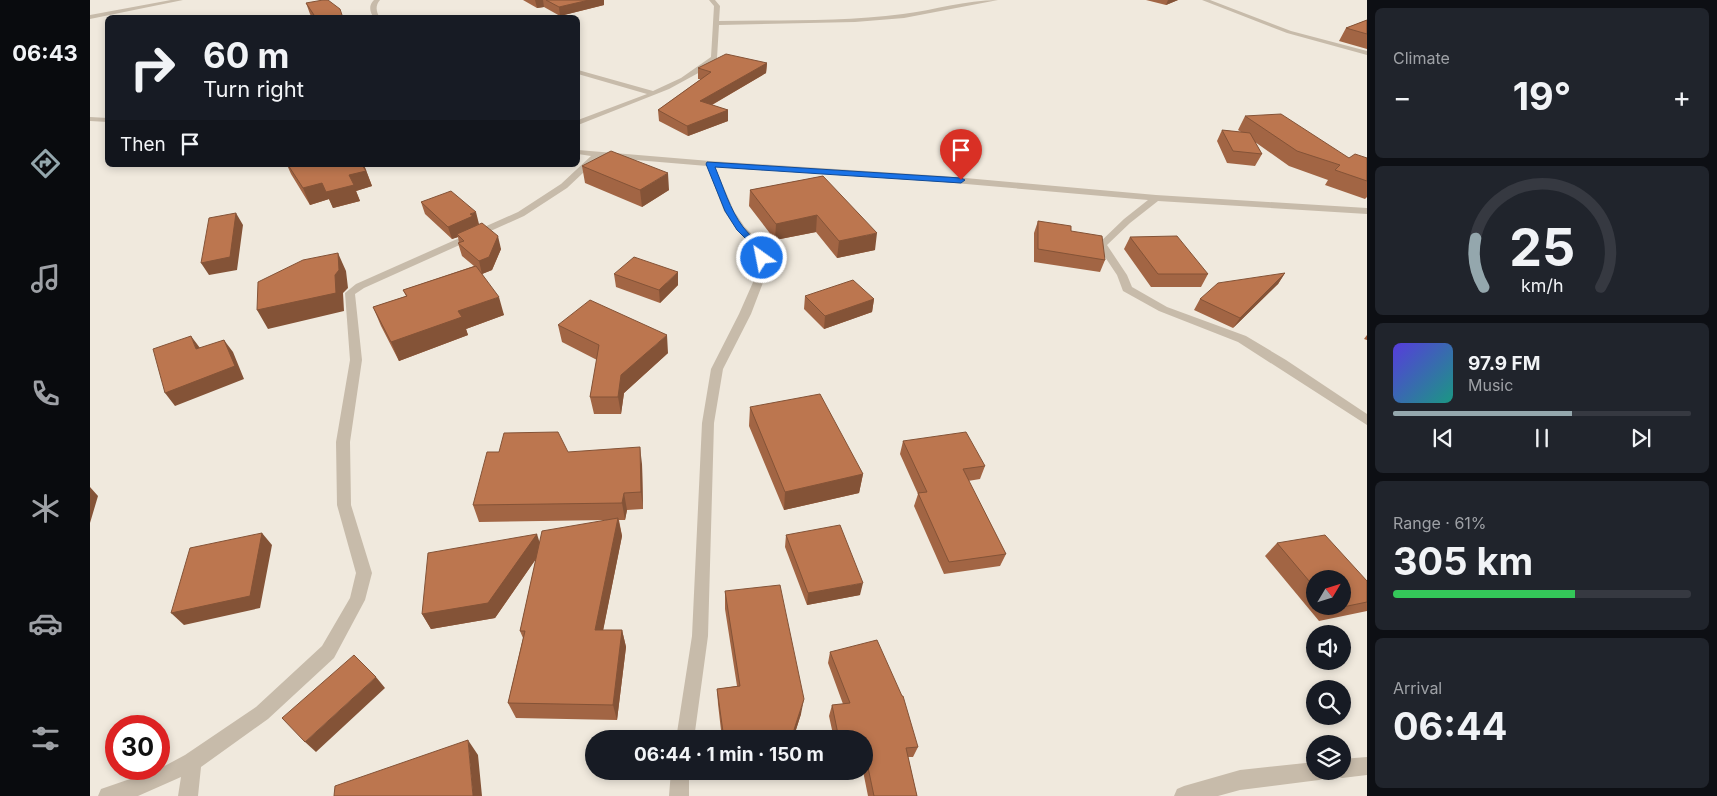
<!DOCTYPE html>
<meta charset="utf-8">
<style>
body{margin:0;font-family:Inter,sans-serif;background:#20242c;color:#f1f3f6;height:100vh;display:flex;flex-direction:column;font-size:19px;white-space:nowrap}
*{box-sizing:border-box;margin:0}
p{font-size:16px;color:#9ea1a6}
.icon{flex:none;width:28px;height:28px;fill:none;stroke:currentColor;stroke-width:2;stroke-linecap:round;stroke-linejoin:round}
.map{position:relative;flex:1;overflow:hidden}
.drawer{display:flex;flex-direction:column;gap:8px;padding:8px;background:#0d0f14;width:350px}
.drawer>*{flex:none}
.guide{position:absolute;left:15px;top:15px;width:475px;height:152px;border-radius:8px;box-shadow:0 2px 8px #0003;background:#171b24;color:#f1f3f6;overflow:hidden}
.needle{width:32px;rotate:52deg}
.buttons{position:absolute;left:1216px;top:570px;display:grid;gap:10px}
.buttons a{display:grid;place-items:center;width:45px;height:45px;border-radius:50%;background:#171b24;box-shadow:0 2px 8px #0003;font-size:25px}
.speed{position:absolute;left:15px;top:715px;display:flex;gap:10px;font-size:25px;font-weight:700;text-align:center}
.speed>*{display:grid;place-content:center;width:65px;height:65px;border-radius:50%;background:#171b24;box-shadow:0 2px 8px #0003;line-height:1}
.speed .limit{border:8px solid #d22;background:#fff;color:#111}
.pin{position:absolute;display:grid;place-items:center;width:42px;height:42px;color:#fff;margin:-51px -21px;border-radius:50% 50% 50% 0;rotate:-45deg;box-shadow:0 0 5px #0007}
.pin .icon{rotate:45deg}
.me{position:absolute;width:55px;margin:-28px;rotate:327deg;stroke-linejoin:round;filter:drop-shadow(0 0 4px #0008)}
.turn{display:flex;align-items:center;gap:18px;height:105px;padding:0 15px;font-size:22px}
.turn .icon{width:65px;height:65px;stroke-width:2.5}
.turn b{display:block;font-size:35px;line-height:42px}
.then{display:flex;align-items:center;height:48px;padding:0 15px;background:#0003;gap:10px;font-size:19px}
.big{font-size:38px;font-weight:700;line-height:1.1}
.drawer .widget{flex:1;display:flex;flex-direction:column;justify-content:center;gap:8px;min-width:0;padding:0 18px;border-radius:8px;background:#20242c}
.drawer .dial{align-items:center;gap:0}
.dial svg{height:130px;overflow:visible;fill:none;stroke:#363941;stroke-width:7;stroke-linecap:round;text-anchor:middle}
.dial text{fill:#f1f3f6;stroke:none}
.song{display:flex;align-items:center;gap:15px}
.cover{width:60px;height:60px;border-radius:8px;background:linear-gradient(135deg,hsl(250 70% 55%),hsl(170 70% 35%))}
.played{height:5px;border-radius:2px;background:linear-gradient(90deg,#94a7ad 60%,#363941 60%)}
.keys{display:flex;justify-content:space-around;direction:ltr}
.heat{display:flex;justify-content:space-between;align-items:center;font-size:28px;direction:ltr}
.charge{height:8px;border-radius:4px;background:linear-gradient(90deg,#34c759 61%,#363941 0)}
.trip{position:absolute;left:495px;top:730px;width:288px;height:50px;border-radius:25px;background:#171b24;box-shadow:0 2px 8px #0003;font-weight:700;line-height:50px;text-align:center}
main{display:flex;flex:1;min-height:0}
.tabs{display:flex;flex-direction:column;width:90px;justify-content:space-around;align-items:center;background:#090b0e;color:#9ea1a6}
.tabs .icon{width:35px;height:35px}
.tabs .current{color:#94a7ad}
.tabs b{font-size:22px;color:#f1f3f6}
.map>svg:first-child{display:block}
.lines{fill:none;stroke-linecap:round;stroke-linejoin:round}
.minor{fill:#c7bbaa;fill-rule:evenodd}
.wall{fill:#a26544;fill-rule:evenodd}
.shaded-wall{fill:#845337}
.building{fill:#bc764f;stroke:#845337}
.route{fill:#1a73e8;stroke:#114b97}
</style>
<main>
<nav class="tabs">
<b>06:43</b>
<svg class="icon current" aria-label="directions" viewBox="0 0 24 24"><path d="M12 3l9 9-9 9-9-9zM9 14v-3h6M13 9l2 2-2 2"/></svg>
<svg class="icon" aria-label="music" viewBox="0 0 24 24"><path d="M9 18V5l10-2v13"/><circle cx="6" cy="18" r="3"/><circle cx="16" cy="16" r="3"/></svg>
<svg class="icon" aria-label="phone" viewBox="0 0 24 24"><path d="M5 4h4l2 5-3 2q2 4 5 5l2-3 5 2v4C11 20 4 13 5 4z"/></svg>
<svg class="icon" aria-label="climate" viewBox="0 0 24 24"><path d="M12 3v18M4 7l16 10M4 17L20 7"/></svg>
<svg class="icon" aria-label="car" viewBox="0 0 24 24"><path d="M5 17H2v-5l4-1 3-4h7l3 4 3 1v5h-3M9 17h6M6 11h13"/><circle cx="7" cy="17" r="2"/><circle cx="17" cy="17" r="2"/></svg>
<svg class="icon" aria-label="filters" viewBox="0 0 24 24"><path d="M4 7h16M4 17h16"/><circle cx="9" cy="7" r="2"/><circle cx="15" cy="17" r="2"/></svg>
</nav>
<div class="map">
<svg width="1277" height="796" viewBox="0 0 1277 796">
<rect width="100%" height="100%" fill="#f0e9dd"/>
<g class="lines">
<!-- minor -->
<path class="minor" d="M81,0H93L0,19V15Z
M284,0H290C285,6 286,11 290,18H284C280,12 278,6 284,0Z
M619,0H625L630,6L629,21C690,20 753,22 813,14C845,10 875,0 908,0L814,18L765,22L629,25L627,58L612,71L579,89L488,125V120L557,94L488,74V70L563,91L591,78L621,57L624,6Z
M1112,0H1120L1201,31L1277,51V55L1197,33Z
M0,117L18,118V122L0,121Z
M488,150L620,161L853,176L1066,195L1277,208V214L1068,201L1040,223L1017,245L1037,275L1042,287L1077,307L1156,336L1196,360L1277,414V425L1148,342L1069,311L1033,291L1027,275L1007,245L1034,219L1058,200L853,182L625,167L644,211L654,226L669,242L677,258L674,280L661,314L633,369L624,423L618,636L604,739H586L602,636L612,423L621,369L649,314L664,280L667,258L662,245L647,230L634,211L617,166L510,157L477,188L434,216L274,288L265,294L272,360L260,442L261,505L282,573L275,600L244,658L178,719L111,767L108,796H88L91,777L48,796H8L11,789L69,769L95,755L166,707L232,646L260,598L266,573L247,505L246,442L260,360L255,293L266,284L428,212L471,184L501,156L488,154Z
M1277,757V775L1252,778L1245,776L1243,771H1252V759Z
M1225,762V771H1238L1236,778L1229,780L1150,790L1128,796H1084L1087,789L1094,786L1150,770Z
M581,771H599V796H579Z"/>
</g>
<!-- wall -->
<path class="wall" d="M433,0H514V5L470,16L454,7L447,8Z
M1056,0H1088L1076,5Z
M216,3L253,18H222L220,14Z
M1277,20V49L1249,41L1256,28Z
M677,63L676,73L622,105L638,110V121L598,136L569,121L568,110L611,79H608V68Z
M1155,116L1259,158H1277V197L1275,199L1235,185L1238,180L1199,166L1165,142L1172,154L1165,166L1137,163L1127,141L1132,130L1151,132L1148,130Z
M197,165H274L282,186L266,191L270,201L243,208L239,199L220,205L201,174Z
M492,166L579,190L552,207L495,183Z
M733,176L785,250L747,258L726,232L685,240L659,206L660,190Z
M331,202L389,224L386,226L411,249L402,270L392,274L414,315L376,329L378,335L309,361L291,326L283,307L316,296L313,290L384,266L372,256L368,243H369L368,237L362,239L335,214Z
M948,221L981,231L1015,260L1010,272L944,262V233Z
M1040,237L1118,274L1111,287H1061L1034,249Z
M1195,273L1188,284L1143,328L1104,310L1110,299Z
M524,274L588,285L570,303L526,287Z
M715,296L784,299L782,312L734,329L714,309Z
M468,325L578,353L534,393L531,414H504L500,397L507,360L472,342Z
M1277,335V340L1274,339Z
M660,407L773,474L769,493L694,510L659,426Z
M813,441L895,466L890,479L878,481L916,554L910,566L854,574L824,506L828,494L810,454Z
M478,452L552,464L553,509L537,510L535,520H529L532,536L513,630H532L536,647L527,720L426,718L418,703L433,638L430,631L446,559L405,618L341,629L332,614L450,542L518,520L389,522L383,505Z
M696,535L770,595L717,605L695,547Z
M1187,543L1277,581V611L1229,621L1175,556ZM1225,579L1252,606H1225Z
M635,591L711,714L703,739H632L628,704L627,689L647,686L635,609Z
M740,652L828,747L823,757H818L827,796H778L773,771H774V739H744L739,716L742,705L753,704L738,663Z"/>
<!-- shaded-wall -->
<path class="shaded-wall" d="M445,0H453L454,7L447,8Z
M499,0H514V5L470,16L469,7Z
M1078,0H1088L1076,5Z
M677,63L676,73L611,111L610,101Z
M638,110V121L598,136L597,126Z
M270,165H274L282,186L266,191L270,201L243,208L239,199L220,205L213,188L259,175Z
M578,173L579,190L552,207L550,190Z
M386,212L389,224L386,225L387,228L367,234L368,237L362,239L358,227L380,214Z
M146,213L153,225L147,270L119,275L111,263Z
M727,215L726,232L685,240L686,224Z
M787,233L785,250L747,258L749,241Z
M408,236L411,249L402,270L392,274L389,261Z
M248,253L256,271L258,288L253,293L254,311L178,329L167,310Z
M588,272V285L570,303L569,290Z
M1195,273L1188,284L1143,328L1150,318Z
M409,297L414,315L376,329L378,335L309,361L301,342L368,311Z
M784,299L782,312L734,329L735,316Z
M577,335L578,353L534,393L531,414L528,397L531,375Z
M101,336L110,348L106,349Z
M134,340L143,352L154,379L85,406L75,393Z
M550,447L552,464L553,509L551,492Z
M773,474L769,493L694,510L695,492Z
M0,487L8,496L0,523Z
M534,493L537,510L535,520L532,503Z
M528,518L532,536L510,646L505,630Z
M172,533L182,545L170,608L94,625L81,613Z
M447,534L452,550L405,618L341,629L332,614Z
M773,583L770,595L717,605L718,593Z
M532,630L536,647L527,720L523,705Z
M286,677L295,688L226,752L215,742Z
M714,699L711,714L703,739H701Z
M378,740L388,755L392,796H383Z"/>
<!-- building -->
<path class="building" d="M233,0H238L250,9L253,18H226L216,3Z
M456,0H499L469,7Z
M1277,20V34L1256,28Z
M636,54L677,63L610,101L638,110L597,126L568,110L621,72L608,68Z
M1191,114L1259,158L1265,154L1277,158V181L1245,170L1250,165L1207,151L1155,116Z
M1132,130L1160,133L1172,154L1143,151Z
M521,151L578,173L550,190L492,166Z
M198,165H272L276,171L259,175L264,185L236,192L232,183L213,188Z
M733,176L787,233L749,241L727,215L686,224L660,190Z
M361,191L386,212L380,214L383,216L358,227L331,202Z
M146,213L140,257L111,263L119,218Z
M948,221L981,226V231L1012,236L1015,260L948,249Z
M392,223L408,236L399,257L389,261L368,243L374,241L367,234Z
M1087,236L1118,274H1068L1040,237Z
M248,253L249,270L245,275L246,293L167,310L168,282L213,260Z
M544,257L588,272L569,290L524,274Z
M386,266L409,297L368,311L372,317L301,342L283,307L317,296L313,290Z
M1195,273L1150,318L1110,299L1128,283Z
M763,280L784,299L735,316L715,296Z
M500,300L577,335L531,375L528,397H500L509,345L468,325Z
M101,336L106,349L134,340L145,366L75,393L63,349Z
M730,394L773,474L695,492L660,407Z
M468,432L478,452L550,447L551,492L534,493L532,503L383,505L397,452H409L414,433Z
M876,432L895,466L873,469L916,554L859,562L828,493L837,492L813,441Z
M528,518L505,630H532L523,705L418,703L435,631H430L452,531Z
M750,525L773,583L718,593L696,535Z
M172,533L160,596L81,613L100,548Z
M447,534L398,603L332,614L338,553Z
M1235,535L1277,581V602L1243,609L1241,606H1252V579H1225V588L1187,543Z
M690,585L714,699L701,739H634L627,689L650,686L635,591Z
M787,640L812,696H813L828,747L816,748L827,796H784L775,753H774V739H749L742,705L760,703L740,652Z
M264,655L286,677L215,742L192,718Z
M378,740L383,796H244L245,786Z"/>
<!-- route -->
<path class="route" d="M617,162L871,178L875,180L871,183L625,167C633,186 640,210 653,227C663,239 669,242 676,258L672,260L668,259L662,245L647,230L635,211L616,164Z"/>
</svg>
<div class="buttons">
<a><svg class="needle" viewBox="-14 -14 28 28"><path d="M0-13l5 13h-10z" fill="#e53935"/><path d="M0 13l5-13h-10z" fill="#9ea1a6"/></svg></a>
<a><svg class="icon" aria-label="sound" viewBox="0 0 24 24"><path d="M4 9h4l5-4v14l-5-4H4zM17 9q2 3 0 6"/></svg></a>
<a><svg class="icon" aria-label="search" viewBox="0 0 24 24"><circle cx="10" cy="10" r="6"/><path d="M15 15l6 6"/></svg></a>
<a><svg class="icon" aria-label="layers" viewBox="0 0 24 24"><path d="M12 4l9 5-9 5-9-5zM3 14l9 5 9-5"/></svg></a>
</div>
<div class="speed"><div class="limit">30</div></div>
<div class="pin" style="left:871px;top:180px;background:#d93025"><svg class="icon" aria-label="arrive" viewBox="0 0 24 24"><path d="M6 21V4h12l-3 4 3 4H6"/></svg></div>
<svg class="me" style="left:672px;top:258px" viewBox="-20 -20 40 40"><circle r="17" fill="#1a73e8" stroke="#fff" stroke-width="3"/><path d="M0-11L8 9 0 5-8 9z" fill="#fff"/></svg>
<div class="trip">06:44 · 1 min · 150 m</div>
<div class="guide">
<div class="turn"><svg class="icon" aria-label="right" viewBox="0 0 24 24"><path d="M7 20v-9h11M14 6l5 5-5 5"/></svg><div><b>60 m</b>Turn right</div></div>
<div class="then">Then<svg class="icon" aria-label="arrive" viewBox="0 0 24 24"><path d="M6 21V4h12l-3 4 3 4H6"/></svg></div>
</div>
</div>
<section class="drawer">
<div class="widget"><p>Climate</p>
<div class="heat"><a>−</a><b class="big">19°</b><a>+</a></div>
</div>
<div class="widget dial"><svg viewBox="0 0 100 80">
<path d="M14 69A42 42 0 1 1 86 69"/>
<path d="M14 69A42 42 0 0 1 9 39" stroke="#94a7ad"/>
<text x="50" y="56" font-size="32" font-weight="700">25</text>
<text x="50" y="72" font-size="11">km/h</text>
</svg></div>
<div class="widget">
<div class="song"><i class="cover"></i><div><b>97.9 FM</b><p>Music</p></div></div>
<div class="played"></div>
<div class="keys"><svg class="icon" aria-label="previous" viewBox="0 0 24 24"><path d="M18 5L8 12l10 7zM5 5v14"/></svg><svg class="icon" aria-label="pause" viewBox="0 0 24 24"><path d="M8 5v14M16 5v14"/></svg><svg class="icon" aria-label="next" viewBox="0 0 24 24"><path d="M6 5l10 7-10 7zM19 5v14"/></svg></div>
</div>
<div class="widget"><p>Range · 61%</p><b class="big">305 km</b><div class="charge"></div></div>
<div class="widget"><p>Arrival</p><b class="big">06:44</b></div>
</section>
</main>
